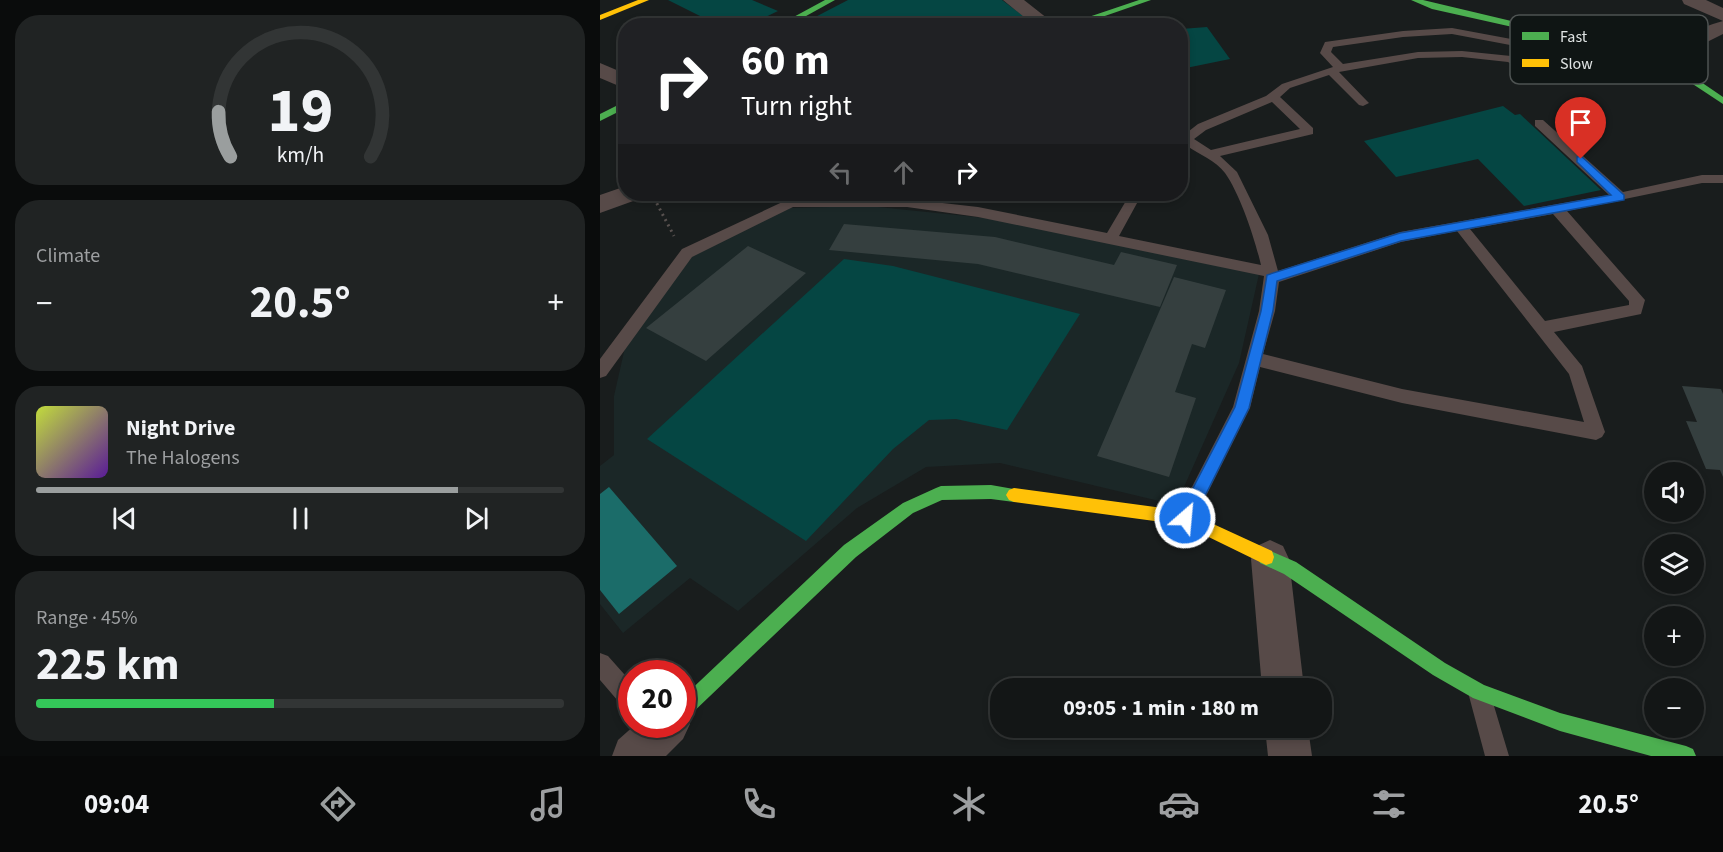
<!DOCTYPE html>
<meta charset="utf-8">
<style>
body{margin:0;font-family:"Source Sans 3",sans-serif;background:#202323;color:#f1f3f6;height:100vh;display:flex;flex-direction:column;font-size:22px;white-space:nowrap}
*{box-sizing:border-box;margin:0}
p{font-size:20px;color:#9d9fa1}
.icon{flex:none;width:33px;height:33px;fill:none;stroke:currentColor;stroke-width:2;stroke-linecap:round;stroke-linejoin:round}
.map{position:relative;flex:1;overflow:hidden}
.drawer{display:flex;flex-direction:column;gap:15px;padding:15px;background:#0a0c0c;width:600px}
.drawer>*{flex:none}
.banner{position:absolute;left:18px;top:18px;width:570px;height:183px;border-radius:24px;box-shadow:0 3px 9px #0003,0 0 0 2px #323535;background:#202124;color:#fff;overflow:hidden}
.controls{position:absolute;left:1044px;top:462px;display:grid;gap:12px}
.controls a{display:grid;place-items:center;width:60px;height:60px;border-radius:50%;background:#131616;box-shadow:0 3px 9px #0003,0 0 0 2px #323535;font-size:30px}
.speed{position:absolute;left:18px;top:660px;display:flex;gap:12px;font-size:30px;font-weight:700;text-align:center}
.speed>*{display:grid;place-content:center;width:78px;height:78px;border-radius:50%;background:#131616;box-shadow:0 3px 9px #0003,0 0 0 2px #323535;line-height:1}
.speed .limit{border:9px solid #d22;background:#fff;color:#111}
.pin{position:absolute;display:grid;place-items:center;width:51px;height:51px;color:#fff;margin:-62px -26px;border-radius:50% 50% 50% 0;rotate:-45deg;box-shadow:0 0 6px #0007}
.pin .icon{rotate:45deg}
.me{position:absolute;width:66px;margin:-33px;rotate:27deg;stroke-linejoin:round;filter:drop-shadow(0 0 4px #0008)}
.turn{display:flex;align-items:center;gap:21px;height:126px;padding:0 24px;font-size:27px}
.turn .icon{width:78px;height:78px;stroke-width:2.5}
.turn b{display:block;font-size:42px;line-height:51px}
.lanes{display:flex;align-items:center;height:57px;padding:0 24px;background:#0003;justify-content:center;gap:30px;direction:ltr}
.lanes .off{opacity:.35}
.big{font-size:45px;font-weight:700;line-height:1.1}
.drawer .widget{flex:1;display:flex;flex-direction:column;justify-content:center;gap:9px;min-width:0;padding:0 21px;border-radius:24px;background:#202323}
.drawer .dial{align-items:center;gap:0}
.dial svg{height:156px;overflow:visible;fill:none;stroke:#323535;stroke-width:7;stroke-linecap:round;text-anchor:middle}
.dial text{fill:#f1f3f6;stroke:none}
.song{display:flex;align-items:center;gap:18px}
.cover{width:72px;height:72px;border-radius:9px;background:linear-gradient(135deg,hsl(70 70% 55%),hsl(270 70% 35%))}
.played{height:6px;border-radius:3px;background:linear-gradient(90deg,#9a9e9e 80%,#323535 80%)}
.keys{display:flex;justify-content:space-around;direction:ltr}
.heat{display:flex;justify-content:space-between;align-items:center;font-size:33px;direction:ltr}
.charge{height:9px;border-radius:4px;background:linear-gradient(90deg,#34c759 45%,#323535 0)}
.trip{position:absolute;left:390px;top:678px;width:342px;height:60px;border-radius:24px;background:#131616;box-shadow:0 3px 9px #0003,0 0 0 2px #323535;font-weight:700;line-height:60px;text-align:center}
.tab-bar{display:flex;height:96px;justify-content:space-around;align-items:center;background:#080909;color:#9d9fa1}
.tab-bar .icon{width:42px;height:42px}
.tab-bar .current{color:#9a9e9e}
.tab-bar b{font-size:27px;color:#f1f3f6}
main{display:flex;flex:1;min-height:0}
.map>svg:first-child{display:block}
.built{fill:#1b2727}
.green{fill:#054643}
.water{fill:#1b6c69}
.building{fill:#353f3f}
.lines{fill:none;stroke-linecap:round;stroke-linejoin:round}
.path{stroke:#595250;stroke-width:3;stroke-dasharray:2 4;stroke-linecap:butt}
.lane{fill:#574a48;fill-rule:evenodd}
.street{fill:#574a48;fill-rule:evenodd}
.fast{fill:#4caf50;fill-rule:evenodd}
.slow{fill:#ffc107;fill-rule:evenodd}
.route{fill:#1a73e8;stroke:#114b97;stroke-width:1.5}
.key{fill:#0f1514;stroke:#4e5352;stroke-width:1.5}
.key-label{font-size:16px;fill:#e0e4e4}
</style>
<main>
<section class="drawer">
<div class="widget dial"><svg viewBox="0 0 100 80">
<path d="M14 69A42 42 0 1 1 86 69"/>
<path d="M14 69A42 42 0 0 1 8 46" stroke="#9a9e9e"/>
<text x="50" y="56" font-size="32" font-weight="700">19</text>
<text x="50" y="72" font-size="11">km/h</text>
</svg></div>
<div class="widget"><p>Climate</p>
<div class="heat"><a>−</a><b class="big">20.5°</b><a>+</a></div>
</div>
<div class="widget">
<div class="song"><i class="cover"></i><div><b>Night Drive</b><p>The Halogens</p></div></div>
<div class="played"></div>
<div class="keys"><svg class="icon" aria-label="previous" viewBox="0 0 24 24"><path d="M18 5L8 12l10 7zM5 5v14"/></svg><svg class="icon" aria-label="pause" viewBox="0 0 24 24"><path d="M8 5v14M16 5v14"/></svg><svg class="icon" aria-label="next" viewBox="0 0 24 24"><path d="M6 5l10 7-10 7zM19 5v14"/></svg></div>
</div>
<div class="widget"><p>Range · 45%</p><b class="big">225 km</b><div class="charge"></div></div>
</section>
<div class="map">
<svg width="1123" height="756" viewBox="0 0 1123 756">
<rect width="100%" height="100%" fill="#191d1d"/>
<!-- built -->
<path class="built" d="M268,206L385,218L659,274L639,363L576,505L400,463L326,467L257,508L138,611L90,578L23,633L0,604V466L14,455V396L26,343L93,255L190,208Z"/>
<!-- green -->
<path class="green" d="M68,0H152L178,11L149,25H118Z
M248,0H402L434,24L433,26H198Z
M607,27L630,59L586,68L581,64V29Z
M903,106L915,115L920,114L1001,190L924,206L878,159L796,177L764,141Z
M244,259L293,266L480,314L407,430L356,419L329,420L293,449L206,541L47,439Z"/>
<!-- water -->
<path class="water" d="M9,487L77,566L19,614L0,590V494Z"/>
<!-- building -->
<path class="building" d="M244,224L395,237L514,265L521,252L577,265L560,307L378,264L229,250Z
M148,246L206,273L106,361L46,328Z
M574,277L626,290L605,348L592,344L575,392L596,398L569,477L497,456Z
M1082,386L1121,389L1123,394V477L1120,470L1106,469L1086,421L1097,422Z"/>
<g class="lines">
<!-- path -->
<path class="path" d="M54,198L74,236"/>
<!-- lane -->
<path class="lane" d="M852,28L933,43L939,30L948,32L935,64L930,67H916L908,62L862,57L818,58L739,72L767,101L769,103L763,106L759,105L729,75L690,88L680,97L713,128V134L620,156L637,172L668,235L678,271L800,232L1009,195L935,126V120H943L1023,192L1102,175H1123V183H1102L967,211L1045,300L1041,314L954,332L982,366L1005,432L1002,437L996,440L802,403L660,367L650,408L592,524L585,527L578,524L576,518L633,407L659,311L664,276L378,217L307,207H193L92,257L6,376L0,378V359L82,249L191,198L307,199L378,207L507,233L530,194H542L519,236L661,265C655,239 640,194 625,173C616,161 599,154 587,146L580,149V138L598,124L666,96L682,84L733,67L720,53L725,42L803,31ZM852,34L931,49L926,61H919L911,56L862,51L818,52L743,64L731,52L733,47L803,37ZM672,102L700,129L611,150L594,139L606,130ZM953,214L1029,301V305L945,321L870,229ZM857,231L969,374L984,422L802,389L663,354L675,311L679,282L801,242Z
M0,653L8,656L32,683V711L24,708L0,680Z
M880,685L888,688L891,696L909,756H885L869,696L872,688Z"/>
<!-- street -->
<path class="street" d="M403,0H424L457,26H435Z
M1082,0H1106L1123,8V21L1084,4Z
M1123,21V34L1091,50L1072,69L1065,71L1058,69L1055,65C1071,42 1096,28 1123,21Z
M0,63L26,74V89L0,78Z
M26,186V194H39L36,200L0,213V195Z
M670,540L683,546L689,559L704,688H662L651,559L657,546Z
M82,708L90,724L83,739L66,756H12L18,740L36,724H82Z
M665,728H708L712,756H668Z"/>
<!-- fast -->
<path class="fast" d="M225,0H235L188,26H177Z
M539,0H551L476,26H462Z
M811,0H823L962,33L1061,60L1079,67L1123,97V104L1073,71L1055,64L957,37L832,9Z
M26,101V108L0,121V114Z
M391,485L419,490L422,495L419,500L414,502L391,499L342,500L313,513L256,557L88,717L82,720V698L244,545L303,503L336,488L341,486Z
M666,549L696,562L845,663L884,685L960,713L1086,746L1093,749L1096,756H1051L960,731L873,698L833,675L684,574L660,563L658,557L660,551Z"/>
<!-- slow -->
<path class="slow" d="M38,0H49L0,20V15Z
M414,488L585,511L672,551L674,557L672,563L666,565L584,525L414,502L409,500L406,495L409,490Z"/>
</g>
<!-- route -->
<path class="route" d="M981,156L1024,195V200L801,241L677,281L673,311L649,408L591,524L585,526L580,524L577,518L580,513L635,407L661,311L667,275L800,233L1011,195L977,162V157Z"/>
<!-- legend -->
<rect x="910" y="15" width="198" height="69" rx="9" class="key"/>
<rect x="922" y="32" width="27" height="8" fill="#4caf50"/>
<rect x="922" y="59" width="27" height="8" fill="#ffc107"/>
<g class="key-label">
<text x="960" y="42">Fast</text>
<text x="960" y="69">Slow</text>
</g>
</svg>
<div class="controls">
<a><svg class="icon" aria-label="sound" viewBox="0 0 24 24"><path d="M4 9h4l5-4v14l-5-4H4zM17 9q2 3 0 6"/></svg></a>
<a><svg class="icon" aria-label="layers" viewBox="0 0 24 24"><path d="M12 4l9 5-9 5-9-5zM3 14l9 5 9-5"/></svg></a>
<a>+</a>
<a>−</a>
</div>
<div class="speed"><div class="limit">20</div></div>
<div class="pin" style="left:981px;top:159px;background:#d93025"><svg class="icon" aria-label="arrive" viewBox="0 0 24 24"><path d="M6 21V4h12l-3 4 3 4H6"/></svg></div>
<svg class="me" style="left:585px;top:518px" viewBox="-20 -20 40 40"><circle r="17" fill="#1a73e8" stroke="#fff" stroke-width="3"/><path d="M0-11L8 9 0 5-8 9z" fill="#fff"/></svg>
<div class="trip">09:05 · 1 min · 180 m</div>
<div class="banner">
<div class="turn"><svg class="icon" aria-label="right" viewBox="0 0 24 24"><path d="M7 20v-9h11M14 6l5 5-5 5"/></svg><div><b>60 m</b>Turn right</div></div>
<div class="lanes"><svg class="icon off" aria-label="left" viewBox="0 0 24 24"><path d="M17 20v-9H6M10 6l-5 5 5 5"/></svg><svg class="icon off" aria-label="ahead" viewBox="0 0 24 24"><path d="M12 20V5M6 11l6-6 6 6"/></svg><svg class="icon" aria-label="right" viewBox="0 0 24 24"><path d="M7 20v-9h11M14 6l5 5-5 5"/></svg></div>
</div>
</div>
</main>
<nav class="tab-bar">
<b>09:04</b>
<svg class="icon current" aria-label="directions" viewBox="0 0 24 24"><path d="M12 3l9 9-9 9-9-9zM9 14v-3h6M13 9l2 2-2 2"/></svg>
<svg class="icon" aria-label="music" viewBox="0 0 24 24"><path d="M9 18V5l10-2v13"/><circle cx="6" cy="18" r="3"/><circle cx="16" cy="16" r="3"/></svg>
<svg class="icon" aria-label="phone" viewBox="0 0 24 24"><path d="M5 4h4l2 5-3 2q2 4 5 5l2-3 5 2v4C11 20 4 13 5 4z"/></svg>
<svg class="icon" aria-label="climate" viewBox="0 0 24 24"><path d="M12 3v18M4 7l16 10M4 17L20 7"/></svg>
<svg class="icon" aria-label="car" viewBox="0 0 24 24"><path d="M5 17H2v-5l4-1 3-4h7l3 4 3 1v5h-3M9 17h6M6 11h13"/><circle cx="7" cy="17" r="2"/><circle cx="17" cy="17" r="2"/></svg>
<svg class="icon" aria-label="filters" viewBox="0 0 24 24"><path d="M4 7h16M4 17h16"/><circle cx="9" cy="7" r="2"/><circle cx="15" cy="17" r="2"/></svg>
<b>20.5°</b>
</nav>
